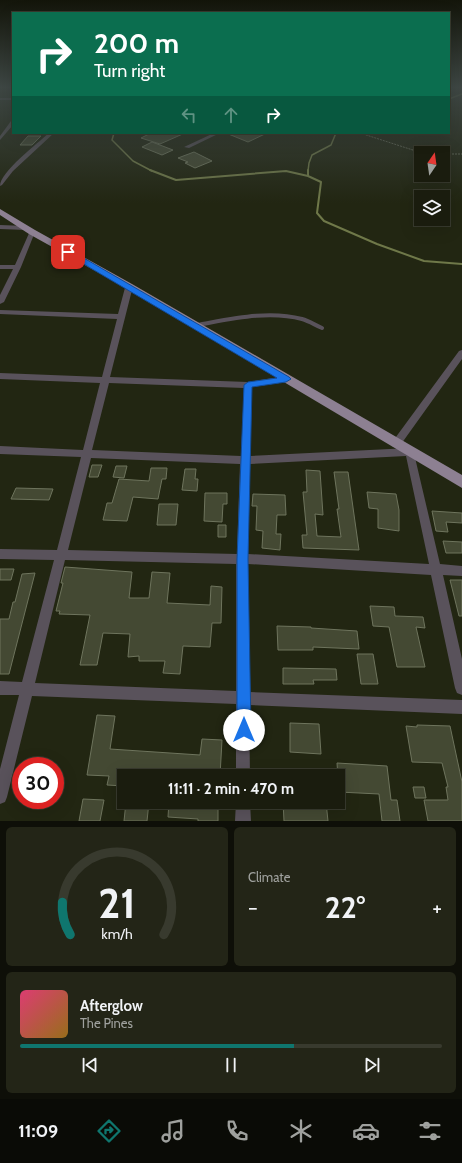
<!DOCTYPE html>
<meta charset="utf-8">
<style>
body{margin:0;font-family:Cabin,sans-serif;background:#232517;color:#f1f3f6;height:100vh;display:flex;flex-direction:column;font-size:15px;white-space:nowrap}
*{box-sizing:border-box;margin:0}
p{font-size:13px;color:#9fa19e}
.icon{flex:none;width:22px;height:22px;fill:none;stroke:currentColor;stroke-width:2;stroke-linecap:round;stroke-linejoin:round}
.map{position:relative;height:821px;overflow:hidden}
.details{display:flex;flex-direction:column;gap:6px;padding:6px;background:#0e0f08;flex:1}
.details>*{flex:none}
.hud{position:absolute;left:12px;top:12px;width:438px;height:122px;border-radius:0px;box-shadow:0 4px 16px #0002,0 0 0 1px #383a2e;background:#0b6e4f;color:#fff;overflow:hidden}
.needle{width:26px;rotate:13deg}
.controls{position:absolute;left:414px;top:146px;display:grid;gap:8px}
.controls a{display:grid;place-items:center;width:36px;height:36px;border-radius:0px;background:#1a1c0e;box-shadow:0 4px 16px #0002,0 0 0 1px #383a2e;font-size:20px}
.speed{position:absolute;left:12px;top:757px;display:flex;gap:8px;font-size:20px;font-weight:700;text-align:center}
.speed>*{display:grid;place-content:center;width:52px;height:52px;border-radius:50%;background:#1a1c0e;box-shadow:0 4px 16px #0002,0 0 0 1px #383a2e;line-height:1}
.speed .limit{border:6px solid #d22;background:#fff;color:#111}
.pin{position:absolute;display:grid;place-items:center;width:34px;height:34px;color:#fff;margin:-17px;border-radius:8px;box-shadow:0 2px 6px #0006}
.me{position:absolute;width:44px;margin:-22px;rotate:0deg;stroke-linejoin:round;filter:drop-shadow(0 0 3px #0008)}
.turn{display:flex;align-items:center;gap:14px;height:84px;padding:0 16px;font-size:18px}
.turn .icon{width:52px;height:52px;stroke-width:2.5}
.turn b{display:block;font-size:28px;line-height:34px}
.lanes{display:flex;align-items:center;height:38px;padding:0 16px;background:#0003;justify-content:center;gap:20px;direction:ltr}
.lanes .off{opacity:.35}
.big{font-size:30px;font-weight:800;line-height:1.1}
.details .tile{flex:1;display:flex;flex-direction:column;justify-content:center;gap:6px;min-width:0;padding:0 14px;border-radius:6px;background:#232517}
.details .dial{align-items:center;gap:0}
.dial svg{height:104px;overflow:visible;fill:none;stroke:#383a2e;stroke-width:7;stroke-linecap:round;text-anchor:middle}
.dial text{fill:#f1f3f6;stroke:none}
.song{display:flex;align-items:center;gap:12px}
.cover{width:48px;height:48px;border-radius:6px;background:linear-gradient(135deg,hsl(340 70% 55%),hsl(40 70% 35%))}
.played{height:4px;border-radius:2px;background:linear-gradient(90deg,#0f766e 65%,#383a2e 65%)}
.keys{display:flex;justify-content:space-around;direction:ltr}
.heat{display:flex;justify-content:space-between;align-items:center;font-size:22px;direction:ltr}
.details .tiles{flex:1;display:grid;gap:6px;grid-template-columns:1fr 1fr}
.tile:last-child{grid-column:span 2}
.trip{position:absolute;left:117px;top:769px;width:228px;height:40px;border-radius:0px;background:#1a1c0e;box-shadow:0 4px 16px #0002,0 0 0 1px #383a2e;font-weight:800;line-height:40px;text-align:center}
.tab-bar{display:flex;height:64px;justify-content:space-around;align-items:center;background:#0a0b06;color:#9fa19e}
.tab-bar .icon{width:28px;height:28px}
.tab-bar .selected{color:#0f766e}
.tab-bar b{font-size:18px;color:#f1f3f6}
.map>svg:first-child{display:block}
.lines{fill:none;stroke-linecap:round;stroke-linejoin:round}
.stream-far1{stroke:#6f7849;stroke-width:1.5}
.stream{stroke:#6f7849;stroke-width:2}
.building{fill:#444933;stroke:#6e745d}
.path{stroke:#696c5b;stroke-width:1;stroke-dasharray:2 1;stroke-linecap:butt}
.lane{stroke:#59525b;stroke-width:4}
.street{fill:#59525b;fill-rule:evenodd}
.primary{fill:#8d8092;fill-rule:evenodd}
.route{fill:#1a73e8;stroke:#114b97}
</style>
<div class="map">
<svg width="462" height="821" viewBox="0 0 462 821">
<rect width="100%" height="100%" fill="#222612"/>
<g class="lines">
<!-- stream-far1 -->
<path class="stream-far1" d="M449,99L462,94
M114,133L112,140L133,161L152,171
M308,171L309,163L312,155L331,145L336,133"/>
<!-- stream -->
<path class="stream" d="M150,170L176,180L286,171L308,176L321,182L317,213L324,221L377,244L424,261L462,264
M308,176V170"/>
</g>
<!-- building -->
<path class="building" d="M151,133H185L160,144L141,138Z
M226,133H267L248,142Z
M28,136H41L32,145H20Z
M152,142L173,150L162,155L142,147Z
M194,152L212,161L195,168L185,163L188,162L178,158Z
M92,465H102L98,477H89Z
M116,466H127L124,478L113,477Z
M151,468H167L166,479H162L158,499L133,497L127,521L103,520L107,503H112L119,479L149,481Z
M185,469H196L195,479H198L197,491L182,490Z
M306,470L320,471L323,515L315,514L317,536L341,537L337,509H339L334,472H348L359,550L303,548L302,535H307L303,492H307Z
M16,488L53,489L49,500L11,499Z
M367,492L396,494L399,510V531L378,528V509L369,508Z
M205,493H227V504H223L222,522L204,521Z
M253,494L285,495L286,515H277L276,534H281L280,550L262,548L263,531L256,530L257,506H252Z
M159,504H178L176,525H157Z
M432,511L462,513V523L446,522L448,532L436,531Z
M218,525H226V537H218Z
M443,541L462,542V553H446Z
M65,567L132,572L129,598H149L152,572L170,573L167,603L210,605L211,586L222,587L221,623H212L210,647L183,646L180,674L163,673L165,661H139V656L128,657L130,634L103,633L97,665H80L90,615L59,614L60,611H56L63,583H61Z
M0,569H14L11,580H0Z
M35,573L9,674H0V619H9L13,602H15L22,574Z
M450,580H462V616H459Z
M370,606L394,607L395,616L423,617L425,628L416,627L425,667H397L389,627L373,626Z
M277,626L311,627V628L357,631L359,649L313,647V650H278Z
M357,654H373L378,684H361Z
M283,668L336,669L337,680H313L314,684H283Z
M97,715L115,716L110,749L200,755L202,739L222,740L220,776H124V786L107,785L109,776L87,775Z
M290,723L319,724L321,754L290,752Z
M417,725L450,726L462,782V821H428L424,800H448L446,787H448L442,763L412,762L406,726L417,727Z
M337,763L387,766L391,800H397L400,821H382L379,794L339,792Z
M413,787H424L426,798H415Z
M83,799L104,800L100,821H79Z
M126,802H149L147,821H124Z
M169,802H215V809H218V821H198V819L168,817Z
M283,802H326L328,821H284Z"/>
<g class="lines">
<!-- path -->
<path class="path" d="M360,133L419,152L429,153
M443,154H462"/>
<!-- lane -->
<path class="lane" d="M197,325C231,319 268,310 302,319C309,321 315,325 322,328"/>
<!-- street -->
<path class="street" d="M0,98H13V100H0Z
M11,121H13V125L0,140V136Z
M49,133H54L13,171L2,185L0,186C0,172 38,143 49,133Z
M214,133H220L189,148L184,147Z
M0,225L26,226L29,228L26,230L0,229Z
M30,231L35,232L21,267L4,302L0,304V295L13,269H0V265H15Z
M126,284H129L133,286L110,377L248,382L286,376L289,377L290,379L289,381L286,382L252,387L250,456L410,448L413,449L440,564L462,566V576L443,575L462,659V695L457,693L455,688L431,575L248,564L249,692L462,700V714L249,705L250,776H236V704L32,696L7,797L5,802L0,804V769L19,695H0V681L22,682L54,560L0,559V549L57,550L81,457L0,454V446L83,450L100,383L0,379V373L102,377L117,319L0,314V310L118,314ZM109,383L244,388L241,456L92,450ZM406,456L429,564L248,554L250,464ZM91,458L240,464L237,554L68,550ZM65,560L236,564V691L35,683Z
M462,350V359L399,447H393L391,444L393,441L459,351Z
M236,802H250L251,821H235Z"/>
<!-- primary -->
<path class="primary" d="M0,209L35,230L132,284L462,475V488L126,288L29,234L0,215Z"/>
</g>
<!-- sky -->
<linearGradient id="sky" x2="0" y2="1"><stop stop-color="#13150a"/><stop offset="0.43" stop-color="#3e4744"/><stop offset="1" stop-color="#3e4744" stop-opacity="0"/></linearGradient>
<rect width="462" height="203" fill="url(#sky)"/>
<!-- route -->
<path class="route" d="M65,250H70L289,377L291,379L286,382L252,387L248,559L251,730L249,735L244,737L239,735L237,730V559L244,385L248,382L277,378L65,253Z"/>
</svg>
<div class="controls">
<a><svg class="needle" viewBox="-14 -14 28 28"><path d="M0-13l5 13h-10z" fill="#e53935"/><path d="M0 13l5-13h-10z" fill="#9fa19e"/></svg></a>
<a><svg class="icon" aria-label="layers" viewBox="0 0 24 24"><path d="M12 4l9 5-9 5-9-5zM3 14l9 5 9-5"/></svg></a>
</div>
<div class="speed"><div class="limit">30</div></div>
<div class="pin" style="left:68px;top:252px;background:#d93025"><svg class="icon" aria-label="arrive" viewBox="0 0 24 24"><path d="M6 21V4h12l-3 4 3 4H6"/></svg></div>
<svg class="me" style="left:244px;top:730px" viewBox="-20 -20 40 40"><circle r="19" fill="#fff"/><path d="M0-13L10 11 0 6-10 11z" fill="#1a73e8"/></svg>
<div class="trip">11:11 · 2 min · 470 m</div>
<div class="hud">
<div class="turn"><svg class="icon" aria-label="right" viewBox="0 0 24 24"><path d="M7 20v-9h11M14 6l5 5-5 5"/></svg><div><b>200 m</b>Turn right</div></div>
<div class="lanes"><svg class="icon off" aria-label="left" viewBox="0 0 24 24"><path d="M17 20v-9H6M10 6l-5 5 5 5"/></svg><svg class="icon off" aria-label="ahead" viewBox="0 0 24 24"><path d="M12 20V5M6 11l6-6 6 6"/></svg><svg class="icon" aria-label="right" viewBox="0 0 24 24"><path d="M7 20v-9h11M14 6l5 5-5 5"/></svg></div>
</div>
</div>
<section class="details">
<div class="tiles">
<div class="tile dial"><svg viewBox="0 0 100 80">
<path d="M14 69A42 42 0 1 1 86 69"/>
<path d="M14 69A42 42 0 0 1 8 44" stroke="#0f766e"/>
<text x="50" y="56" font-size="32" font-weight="700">21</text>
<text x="50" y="72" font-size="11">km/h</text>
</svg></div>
<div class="tile"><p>Climate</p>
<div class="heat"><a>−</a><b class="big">22°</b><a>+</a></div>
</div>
<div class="tile">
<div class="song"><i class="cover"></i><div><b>Afterglow</b><p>The Pines</p></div></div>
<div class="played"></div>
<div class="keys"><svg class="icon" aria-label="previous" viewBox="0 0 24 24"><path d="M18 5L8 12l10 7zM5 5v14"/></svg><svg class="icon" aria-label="pause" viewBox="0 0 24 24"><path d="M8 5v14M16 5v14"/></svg><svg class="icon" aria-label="next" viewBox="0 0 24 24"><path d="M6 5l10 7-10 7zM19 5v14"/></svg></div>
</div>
</div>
</section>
<nav class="tab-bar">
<b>11:09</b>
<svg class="icon selected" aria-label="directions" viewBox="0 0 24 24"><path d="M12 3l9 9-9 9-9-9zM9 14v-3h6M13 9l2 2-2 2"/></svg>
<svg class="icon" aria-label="music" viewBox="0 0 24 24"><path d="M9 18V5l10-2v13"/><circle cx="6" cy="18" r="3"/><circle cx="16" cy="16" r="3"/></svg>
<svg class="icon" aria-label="phone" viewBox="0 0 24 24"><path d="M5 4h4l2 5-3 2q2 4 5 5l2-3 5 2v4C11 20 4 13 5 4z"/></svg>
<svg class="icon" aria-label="climate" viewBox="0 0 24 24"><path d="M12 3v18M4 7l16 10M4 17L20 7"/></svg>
<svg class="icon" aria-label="car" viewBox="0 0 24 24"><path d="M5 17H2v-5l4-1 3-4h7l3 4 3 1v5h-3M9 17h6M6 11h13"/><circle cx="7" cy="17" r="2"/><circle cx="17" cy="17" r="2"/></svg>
<svg class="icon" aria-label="filters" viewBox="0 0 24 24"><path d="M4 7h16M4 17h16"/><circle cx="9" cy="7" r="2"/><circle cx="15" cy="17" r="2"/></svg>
</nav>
